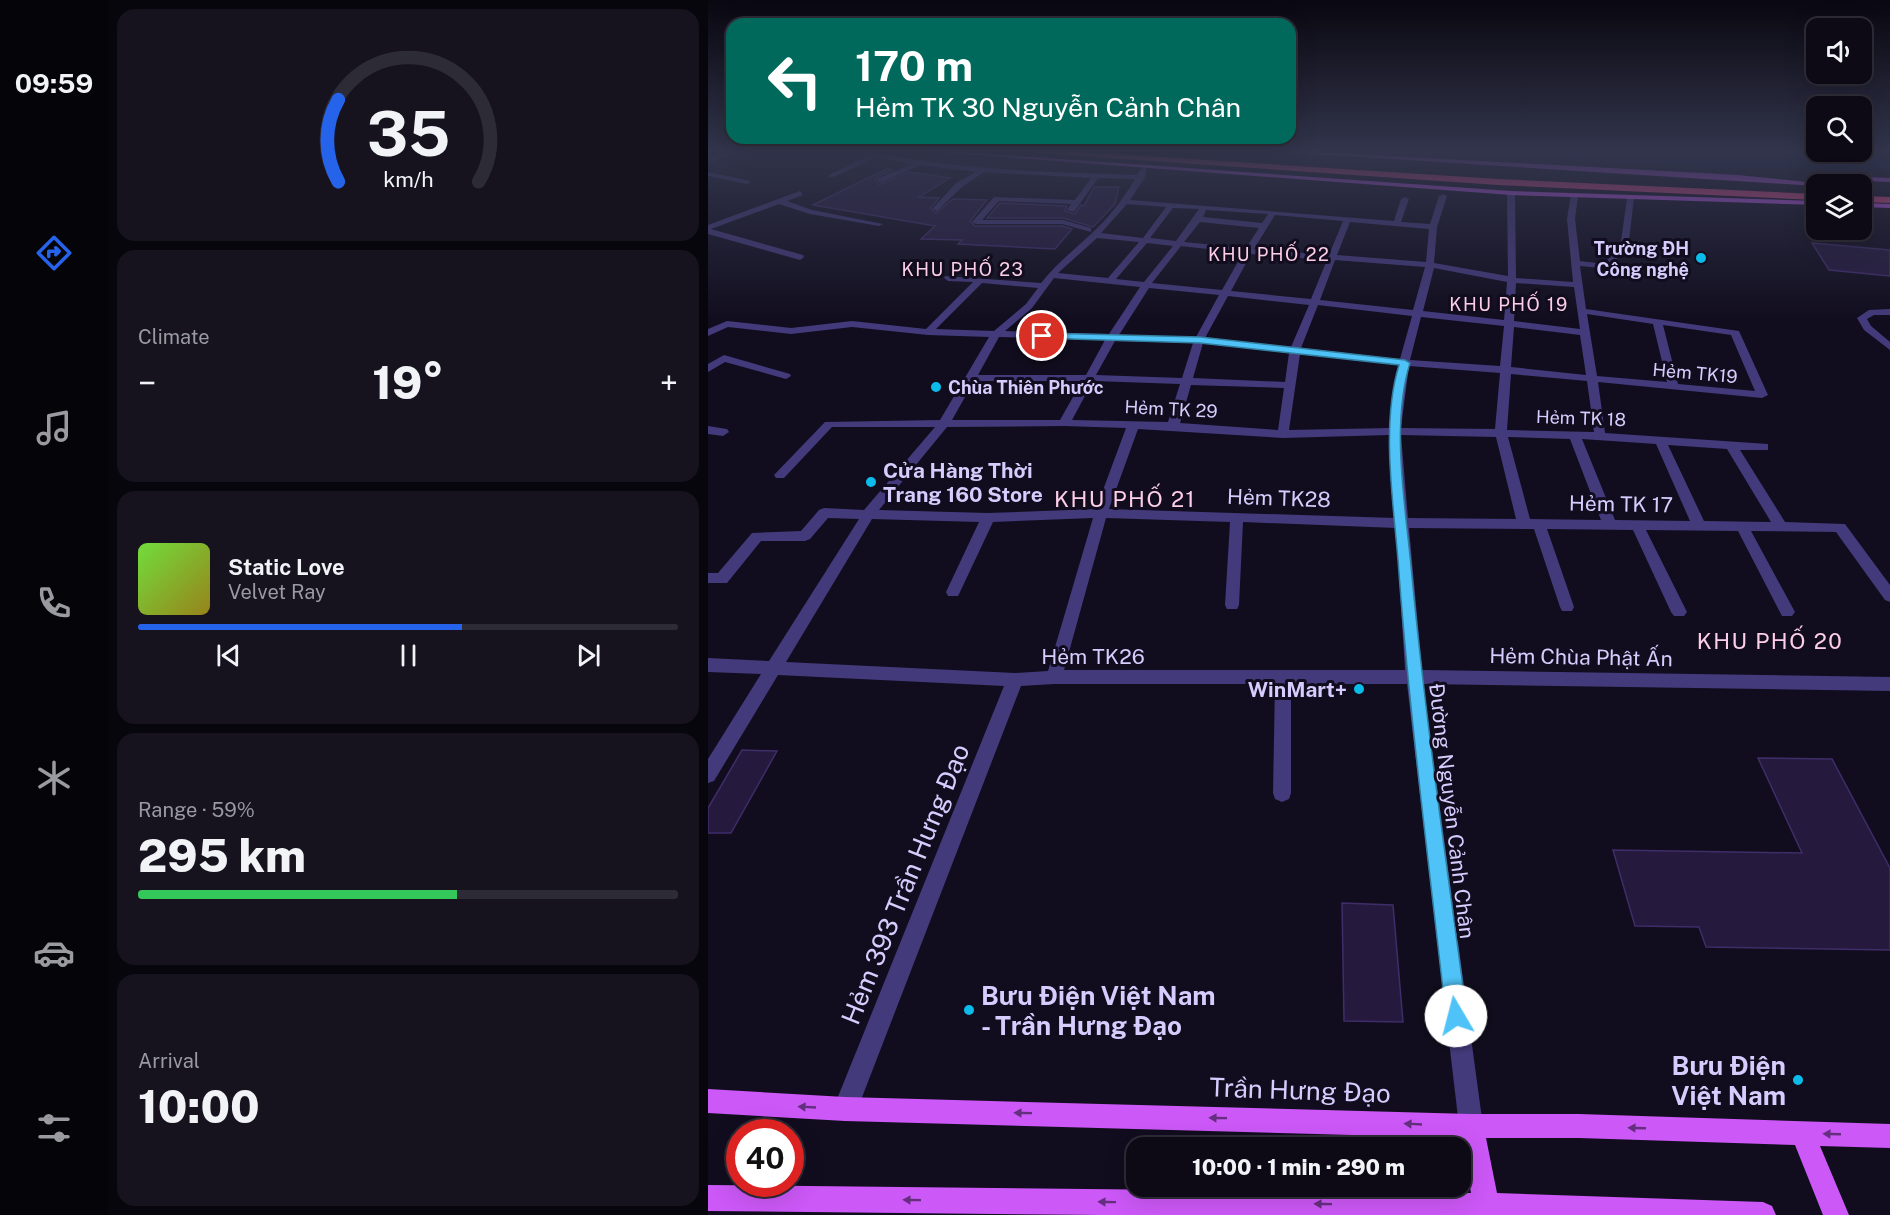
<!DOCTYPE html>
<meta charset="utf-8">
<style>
body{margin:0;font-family:"Public Sans",sans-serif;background:#16131f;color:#f1f3f6;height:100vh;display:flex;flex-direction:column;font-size:22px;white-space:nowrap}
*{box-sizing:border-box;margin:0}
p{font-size:20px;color:#9a9aa1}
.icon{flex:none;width:33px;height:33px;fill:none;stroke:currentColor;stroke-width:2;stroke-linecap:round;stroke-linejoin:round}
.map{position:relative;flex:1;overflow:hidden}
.panel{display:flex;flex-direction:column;gap:9px;padding:9px;background:#07060c;width:600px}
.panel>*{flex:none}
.guide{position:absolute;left:18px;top:18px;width:570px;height:126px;border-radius:18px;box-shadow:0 6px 24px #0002,0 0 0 2px #2d2b35;background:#00695c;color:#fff;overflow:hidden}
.buttons{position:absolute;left:1098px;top:18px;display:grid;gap:12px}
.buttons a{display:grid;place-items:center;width:66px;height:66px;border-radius:12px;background:#0d0a16;box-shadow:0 6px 24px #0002,0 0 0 2px #2d2b35;font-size:30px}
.speed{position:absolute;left:18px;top:1119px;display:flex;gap:12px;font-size:30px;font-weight:700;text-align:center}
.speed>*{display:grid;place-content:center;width:78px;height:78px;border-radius:50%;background:#0d0a16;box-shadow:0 6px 24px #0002,0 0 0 2px #2d2b35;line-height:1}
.speed .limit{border:9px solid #d22;background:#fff;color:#111}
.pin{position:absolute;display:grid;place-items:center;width:51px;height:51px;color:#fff;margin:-26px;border:3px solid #fff;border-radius:50%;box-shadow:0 2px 6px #0007}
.me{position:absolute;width:66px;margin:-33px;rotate:352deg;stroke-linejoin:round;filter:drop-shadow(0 0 4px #0008)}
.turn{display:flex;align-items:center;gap:21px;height:126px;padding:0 30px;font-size:27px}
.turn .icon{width:78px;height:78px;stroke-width:2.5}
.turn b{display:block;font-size:42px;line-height:51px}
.big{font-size:45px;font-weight:800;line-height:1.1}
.panel .tile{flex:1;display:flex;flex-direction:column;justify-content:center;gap:9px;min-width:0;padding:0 21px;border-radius:18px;background:#16131f}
.panel .dial{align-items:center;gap:0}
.dial svg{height:156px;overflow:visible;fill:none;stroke:#2d2b35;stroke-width:7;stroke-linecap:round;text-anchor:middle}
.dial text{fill:#f1f3f6;stroke:none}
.song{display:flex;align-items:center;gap:18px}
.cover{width:72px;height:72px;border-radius:9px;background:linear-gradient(135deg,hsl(100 70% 55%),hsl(50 70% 35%))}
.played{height:6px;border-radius:3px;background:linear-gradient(90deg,#2563eb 60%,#2d2b35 60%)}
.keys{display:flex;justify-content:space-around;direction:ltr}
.heat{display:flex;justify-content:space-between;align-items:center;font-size:33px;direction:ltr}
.charge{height:9px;border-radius:4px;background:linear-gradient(90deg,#34c759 59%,#2d2b35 0)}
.trip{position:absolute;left:418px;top:1137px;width:345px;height:60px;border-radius:18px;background:#0d0a16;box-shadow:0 6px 24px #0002,0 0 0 2px #2d2b35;font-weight:800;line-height:60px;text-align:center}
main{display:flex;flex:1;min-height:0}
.menu{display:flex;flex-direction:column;width:108px;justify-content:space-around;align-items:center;background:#050409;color:#9a9aa1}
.menu .icon{width:42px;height:42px}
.menu .current{color:#2563eb}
.menu b{font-size:27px;color:#f1f3f6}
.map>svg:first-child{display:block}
.water{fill:#0b1739}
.building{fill:#251a3e;stroke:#3f2d69;stroke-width:1.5}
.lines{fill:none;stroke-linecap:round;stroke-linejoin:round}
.minor{fill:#433a7b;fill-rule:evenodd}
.major{fill:#cc58f7;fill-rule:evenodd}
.highway{fill:#f74d8d;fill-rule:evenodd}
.oneway{fill:#652f80}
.route{fill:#4fc3f7;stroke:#337fa1;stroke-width:1.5}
.poi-dot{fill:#0bbcea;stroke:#110d1e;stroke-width:2}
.labels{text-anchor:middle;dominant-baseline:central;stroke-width:6;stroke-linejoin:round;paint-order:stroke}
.far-poi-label{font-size:18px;font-weight:bold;fill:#d6ccfd;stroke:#110d1e;text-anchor:end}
.far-neighbourhood-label{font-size:18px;letter-spacing:1.5px;fill:#fdcee7;stroke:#110d1e}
.far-street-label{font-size:18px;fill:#d6ccfd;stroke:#110d1e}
.poi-label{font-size:21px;font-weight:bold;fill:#d6ccfd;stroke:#110d1e;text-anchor:start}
.street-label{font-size:21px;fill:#d6ccfd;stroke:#110d1e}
.neighbourhood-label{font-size:22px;letter-spacing:1.5px;fill:#fdcee7;stroke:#110d1e}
.near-street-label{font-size:26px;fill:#d6ccfd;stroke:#110d1e}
.near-poi-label{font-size:26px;font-weight:bold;fill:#d6ccfd;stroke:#110d1e;text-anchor:start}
</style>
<main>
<nav class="menu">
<b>09:59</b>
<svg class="icon current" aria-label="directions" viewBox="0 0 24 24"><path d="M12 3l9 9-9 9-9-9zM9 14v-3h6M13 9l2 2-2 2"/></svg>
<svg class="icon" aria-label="music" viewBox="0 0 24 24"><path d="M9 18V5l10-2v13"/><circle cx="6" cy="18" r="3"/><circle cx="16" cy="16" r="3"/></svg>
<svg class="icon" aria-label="phone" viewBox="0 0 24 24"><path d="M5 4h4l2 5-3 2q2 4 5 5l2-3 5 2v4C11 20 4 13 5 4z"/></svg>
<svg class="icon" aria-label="climate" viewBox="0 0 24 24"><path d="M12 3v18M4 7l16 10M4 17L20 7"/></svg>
<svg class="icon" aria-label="car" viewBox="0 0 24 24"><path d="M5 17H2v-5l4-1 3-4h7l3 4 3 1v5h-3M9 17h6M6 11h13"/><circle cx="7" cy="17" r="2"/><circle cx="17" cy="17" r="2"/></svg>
<svg class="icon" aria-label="filters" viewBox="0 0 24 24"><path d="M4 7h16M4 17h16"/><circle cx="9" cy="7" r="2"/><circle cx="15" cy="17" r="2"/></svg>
</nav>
<section class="panel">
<div class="tile dial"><svg viewBox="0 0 100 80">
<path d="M14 69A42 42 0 1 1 86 69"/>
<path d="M14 69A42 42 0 0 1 14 27" stroke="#2563eb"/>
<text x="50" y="56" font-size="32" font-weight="700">35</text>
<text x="50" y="72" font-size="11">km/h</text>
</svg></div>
<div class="tile"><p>Climate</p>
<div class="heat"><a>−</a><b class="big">19°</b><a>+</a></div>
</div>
<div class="tile">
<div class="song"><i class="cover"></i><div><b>Static Love</b><p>Velvet Ray</p></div></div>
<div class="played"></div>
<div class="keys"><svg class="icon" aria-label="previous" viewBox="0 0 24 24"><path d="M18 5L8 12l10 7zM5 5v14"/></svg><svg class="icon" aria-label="pause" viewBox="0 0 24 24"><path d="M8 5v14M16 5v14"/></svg><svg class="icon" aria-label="next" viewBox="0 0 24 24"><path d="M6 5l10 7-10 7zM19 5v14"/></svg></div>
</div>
<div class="tile"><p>Range · 59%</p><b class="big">295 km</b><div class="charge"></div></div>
<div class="tile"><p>Arrival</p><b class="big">10:00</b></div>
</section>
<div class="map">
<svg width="1182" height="1215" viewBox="0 0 1182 1215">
<rect width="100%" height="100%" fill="#110d1e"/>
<!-- water -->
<path class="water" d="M695,151H1182V170L966,165Z"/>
<!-- building -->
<path class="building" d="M178,169L184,170L167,178L171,185L201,172L242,178L211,197L231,198L223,208L228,213L245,199L279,200L262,221L267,226H354L364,229L347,249L250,244L254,240L213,239L227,226L105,205Z
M386,187H411L407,204L385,227L355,218H279L292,203L359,206L357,211L367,214L373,205L376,206Z
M1104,243L1182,250V276L1121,270Z
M34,750L69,751L23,833H0V808Z
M1050,758L1124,759L1182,868V950L998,947L991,927L927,926L905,850L1094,853Z
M634,903L685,905L695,1022L636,1021Z"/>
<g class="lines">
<!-- minor -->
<path class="minor" d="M24,151H32L0,163V159Z
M148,151H159C248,170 338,172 429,175L435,166H439L437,177L422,200L686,221L693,199L697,197L701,199L693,222L722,224L731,196L735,194L739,196L729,227L726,263L800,276L799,193L803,191L807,193L808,278L865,282L859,219L863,194L870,196L867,219L872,261L897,264L913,241L919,199L926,197L921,241L902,269L872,266L878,309L1031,331L1060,395L1054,398L890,382L897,433L1060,444V450H1032L1077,522L1137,524L1182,585V602L1177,600L1128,532L1043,531L1087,612L1084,616H1074L1030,531L938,530L979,612L976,616H966L963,612L925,530L839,529L866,607L864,611H854L852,607L826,529L701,528L714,670L1182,677V691L715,684L775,1126L772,1135L763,1138L754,1135L751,1126L699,684H583V793L581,799L574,802L567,799L565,793L567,684H346L313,686L146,1118L137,1121L128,1118L125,1109L296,686L70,675L6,781L0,783V759L53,674L0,672V658L61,661L151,519L120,518L102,539L97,541H53L19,583H0V573H10L44,533L93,531L111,510L116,508L156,510L227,427H124L76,478H68L66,475L117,422L232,420L281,337L220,335L144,327L83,334L20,327L0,336V329L19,321L83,328L144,321L218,329L265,282L240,281L236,278L237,276L333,283C348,264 366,250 383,234C401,218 415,199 427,179L390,178L366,212L359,210L363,204L291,201L274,220H355L383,228V232L354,224H268L264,222L286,197L367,200L383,178L276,172L254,187L229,211L225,209L226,207L248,183L268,172L212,165L172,183L169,179L204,164L169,157L125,177H121V175L162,155ZM419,204L458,207L435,238L393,233ZM465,208L491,209L468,241L442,238ZM498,210L560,214L554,223L495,217ZM567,215L635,221L621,255L546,249ZM492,222L551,228L538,248L476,242ZM642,222L721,229L718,262L629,255ZM389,238L431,242L400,278L350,273ZM439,243L465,246L436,282L408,279ZM473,246L535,253L514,290L444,283ZM543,254L619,260L603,299L523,291ZM627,260L717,267L705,310L612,300ZM726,268L799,282L796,320L715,311ZM346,278L432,287L401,334L297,331L324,308ZM274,283L330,288L318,304L286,331L228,329ZM808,283L866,287L872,329L806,321ZM441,288L511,295L488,337L411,335ZM520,296L601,305L583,347L497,338ZM610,305L704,316L692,359L593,348ZM879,314L945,324L959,382L889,376ZM713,317L796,326L792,366L702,360ZM955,325L1023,335L1047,391L970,384ZM806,327L872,335L878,375L803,367ZM291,337L397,340L378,375H270ZM407,341L485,343L474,378L388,375ZM495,343L581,353L577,382L485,378ZM592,354L690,365L682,428L581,430ZM701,366L792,373L787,429L693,428ZM803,374L879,381L886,432L799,430ZM266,381H374L352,420H244ZM385,381L472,384L460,422L364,420ZM483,385L576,388L570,430L472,423ZM356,426L418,428L388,509L280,513L171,510L239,427ZM430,429L575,438L681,435L687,518L401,509ZM693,435L788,437L808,519L700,518ZM800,437L862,439L893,520L822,519ZM874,439L948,444L982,521L907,520ZM960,445L1019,449L1063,522L996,521ZM385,518L340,671L307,673L78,662L164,519L271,522L238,592L240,596H250L252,592L285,522ZM398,518L522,522L517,605L519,609H529L531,605L535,522L688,528L697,670H356Z
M0,172L39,180L43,182L39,184L0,176Z
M92,191L95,195L79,201L104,210L175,224L171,226L102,214L71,204L3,229L95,255L96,257L92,260L0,234V225Z
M1182,309V315H1166L1159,319L1163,326L1182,342V350L1156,330L1149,318L1161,310Z
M16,355L82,374L83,376L78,379L17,362L0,372V364Z
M0,426L19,429L21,432L15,436L0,434Z"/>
<!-- major -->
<path class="major" d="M214,151H240L803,191L1108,201V205L803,195Z
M558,151H591L1030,175L1118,184L1108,186Z
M1101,175L1182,178V182L1104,179Z
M1154,203L1182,204V208L1154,207Z
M0,1089L137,1097L763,1114H871L1182,1124V1148L1112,1146L1141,1215H1115L1087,1145L871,1138H778L789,1193L1055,1202L1064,1206L1068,1215H392L0,1211V1185L763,1193L753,1138L137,1121L0,1113Z"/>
<!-- highway -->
<path class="highway" d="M324,151H359L790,179L1108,194V200L790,185L328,153Z
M1154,196L1182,197V203L1154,202Z"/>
</g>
<!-- one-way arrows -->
<defs><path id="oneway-solid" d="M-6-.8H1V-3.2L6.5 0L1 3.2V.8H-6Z" transform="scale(1.5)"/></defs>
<g class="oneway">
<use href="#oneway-solid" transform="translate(99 1107) rotate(-177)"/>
<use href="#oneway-solid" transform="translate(315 1113) rotate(-179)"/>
<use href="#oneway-solid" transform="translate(510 1118) rotate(-179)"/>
<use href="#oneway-solid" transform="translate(705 1124) rotate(-177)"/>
<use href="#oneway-solid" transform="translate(929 1128) rotate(-178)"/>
<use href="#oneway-solid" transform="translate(1124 1134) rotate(-178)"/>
<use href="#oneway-solid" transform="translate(204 1200) rotate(-179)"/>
<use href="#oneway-solid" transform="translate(399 1202) rotate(-179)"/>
<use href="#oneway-solid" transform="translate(615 1204) rotate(-179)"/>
</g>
<!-- sky -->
<linearGradient id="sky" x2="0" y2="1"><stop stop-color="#090710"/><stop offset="0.47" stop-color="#32354c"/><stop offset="1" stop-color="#32354c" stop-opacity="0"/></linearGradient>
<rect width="1182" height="321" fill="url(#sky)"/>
<!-- route -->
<path class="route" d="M334,333L492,337L697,360L702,363C683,424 697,503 703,566C717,717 739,866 759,1016L756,1024L748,1027L741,1024L738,1016C721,864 701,712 690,560C685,500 673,423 691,365L492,343L331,338V334Z"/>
<!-- markers -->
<g class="poi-dot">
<circle cx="993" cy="258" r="6"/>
<circle cx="228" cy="387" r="6"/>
<circle cx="163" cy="482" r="6"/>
<circle cx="651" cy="689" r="6"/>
<circle cx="261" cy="1010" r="6"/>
<circle cx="1090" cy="1080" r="6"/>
</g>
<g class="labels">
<!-- far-poi labels -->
<g class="far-poi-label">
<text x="981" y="248">Trường ĐH<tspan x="981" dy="21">Công nghệ</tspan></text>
<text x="240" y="387" text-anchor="start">Chùa Thiên Phước</text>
</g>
<!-- far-neighbourhood labels -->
<g class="far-neighbourhood-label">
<text x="561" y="254">KHU PHỐ 22</text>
<text x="255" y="269">KHU PHỐ 23</text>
<text x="801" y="304">KHU PHỐ 19</text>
</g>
<!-- far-street labels -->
<g class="far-street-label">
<text transform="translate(987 373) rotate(5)">Hẻm TK19</text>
<text transform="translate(463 409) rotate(3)">Hẻm TK 29</text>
<text transform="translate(873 418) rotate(2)">Hẻm TK 18</text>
</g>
<!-- poi labels -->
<g class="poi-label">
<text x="175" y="470">Cửa Hàng Thời<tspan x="175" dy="24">Trang 160 Store</tspan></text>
<text x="639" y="689" text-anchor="end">WinMart+</text>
</g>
<!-- street labels -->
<g class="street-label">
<text transform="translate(571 498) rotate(2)">Hẻm TK28</text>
<text transform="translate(913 504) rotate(1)">Hẻm TK 17</text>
<text x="385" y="656">Hẻm TK26</text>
<text transform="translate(873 657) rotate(1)">Hẻm Chùa Phật Ấn</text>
<text transform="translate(744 811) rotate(83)">Đường Nguyễn Cảnh Chân</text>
</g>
<!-- neighbourhood labels -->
<g class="neighbourhood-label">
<text x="417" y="499">KHU PHỐ 21</text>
<text x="1062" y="641">KHU PHỐ 20</text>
</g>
<!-- near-street labels -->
<g class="near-street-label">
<text transform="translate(197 884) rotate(-68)">Hẻm 393 Trần Hưng Ðạo</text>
<text transform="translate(592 1090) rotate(2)">Trần Hưng Đạo</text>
</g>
<!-- near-poi labels -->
<g class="near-poi-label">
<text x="273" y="995">Bưu Điện Việt Nam<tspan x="273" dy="30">- Trần Hưng Đạo</tspan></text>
<text x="1078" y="1065" text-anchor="end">Bưu Điện<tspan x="1078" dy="30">Việt Nam</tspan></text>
</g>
</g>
</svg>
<div class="buttons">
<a><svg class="icon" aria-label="sound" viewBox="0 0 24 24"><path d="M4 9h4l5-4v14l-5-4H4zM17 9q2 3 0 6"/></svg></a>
<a><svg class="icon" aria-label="search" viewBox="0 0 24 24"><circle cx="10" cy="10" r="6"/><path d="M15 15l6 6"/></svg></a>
<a><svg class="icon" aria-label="layers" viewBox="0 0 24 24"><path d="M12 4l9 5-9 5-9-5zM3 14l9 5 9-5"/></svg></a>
</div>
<div class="speed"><div class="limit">40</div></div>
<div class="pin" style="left:334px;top:336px;background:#d93025"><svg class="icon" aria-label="arrive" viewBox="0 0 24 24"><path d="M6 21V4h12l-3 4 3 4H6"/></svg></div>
<svg class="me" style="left:748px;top:1016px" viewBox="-20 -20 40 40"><circle r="19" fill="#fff"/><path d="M0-13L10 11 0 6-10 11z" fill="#4fc3f7"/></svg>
<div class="trip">10:00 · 1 min · 290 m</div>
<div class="guide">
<div class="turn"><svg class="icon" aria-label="left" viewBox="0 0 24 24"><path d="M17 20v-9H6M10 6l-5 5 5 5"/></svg><div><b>170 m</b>Hẻm TK 30 Nguyễn Cảnh Chân</div></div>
</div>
</div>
</main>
